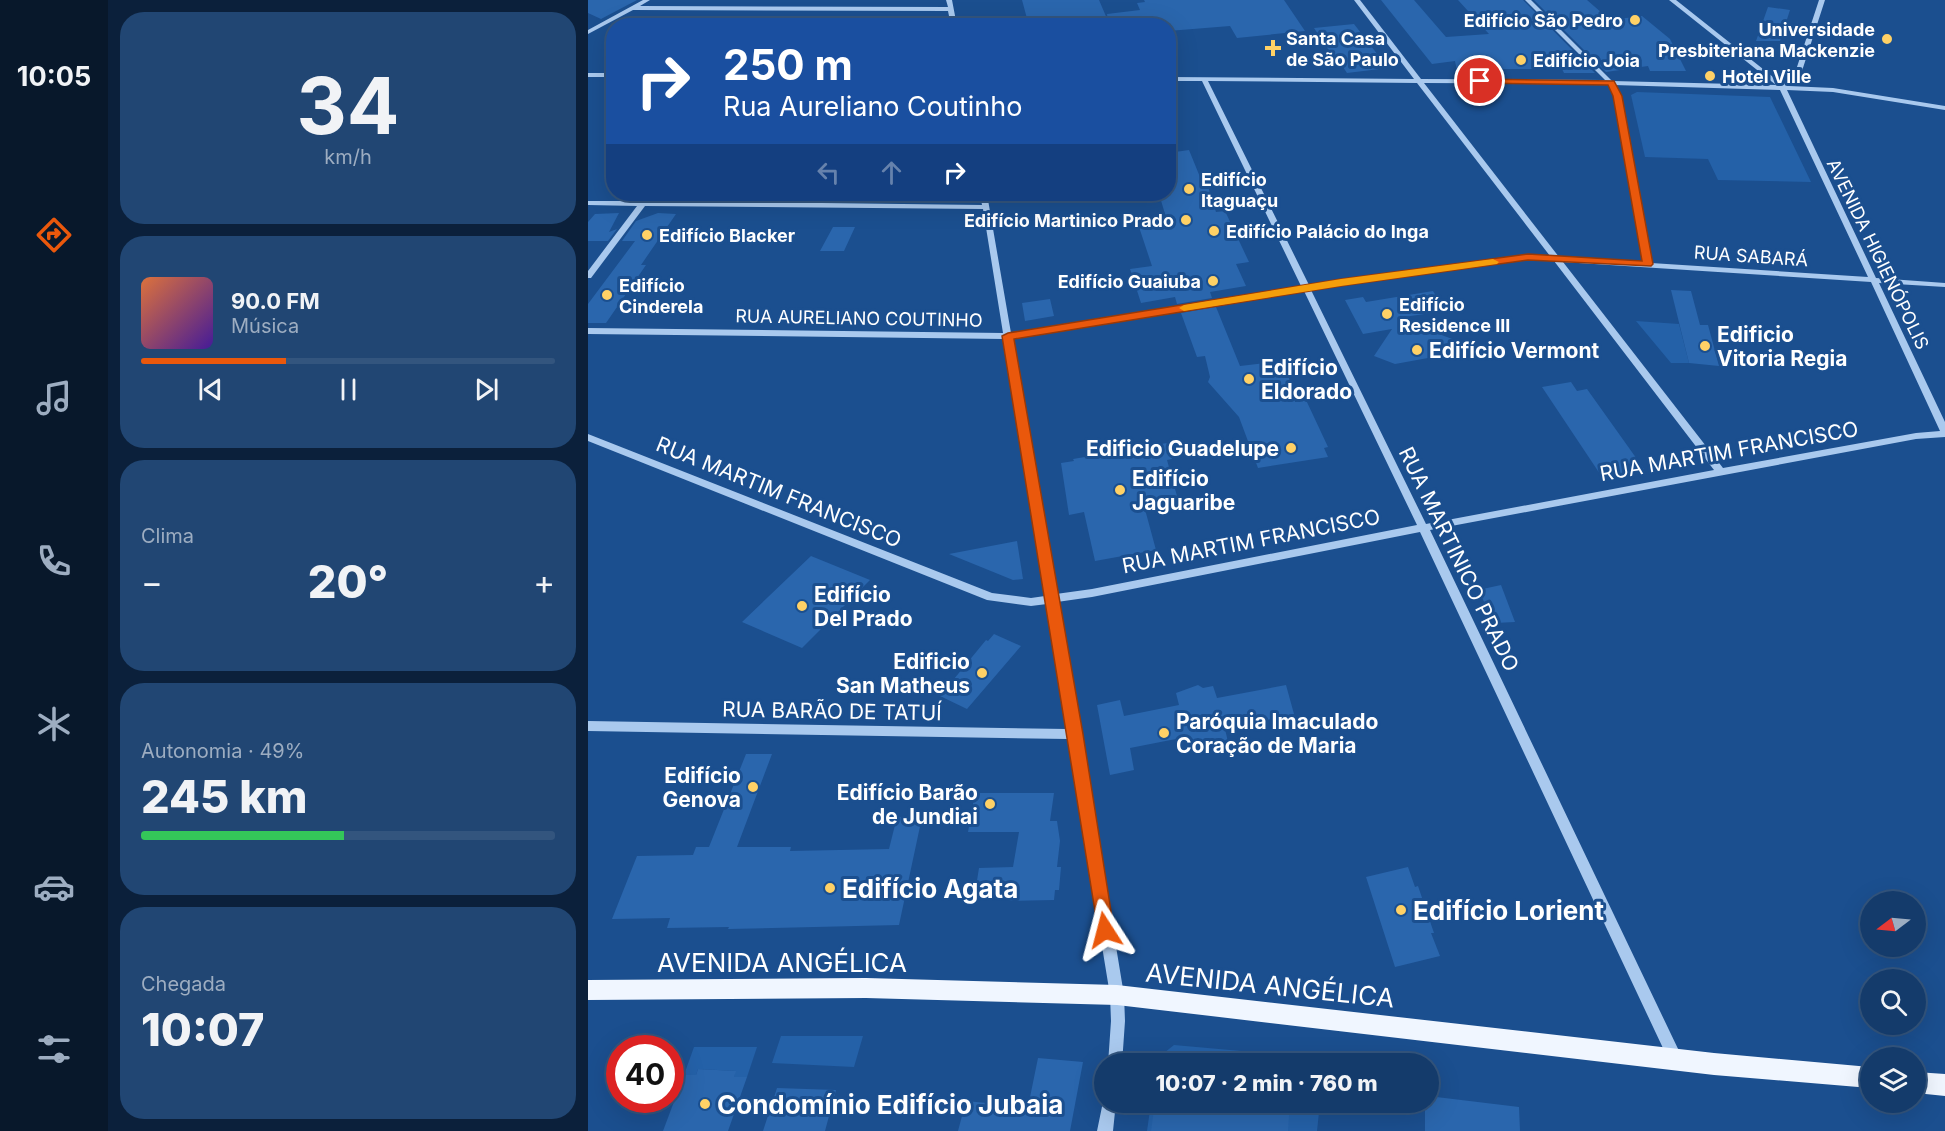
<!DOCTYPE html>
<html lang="pt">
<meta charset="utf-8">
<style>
body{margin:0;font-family:Inter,sans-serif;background:#214673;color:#f1f3f6;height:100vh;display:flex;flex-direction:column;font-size:22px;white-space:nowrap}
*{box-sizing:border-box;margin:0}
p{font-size:20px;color:#9dadc1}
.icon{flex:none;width:33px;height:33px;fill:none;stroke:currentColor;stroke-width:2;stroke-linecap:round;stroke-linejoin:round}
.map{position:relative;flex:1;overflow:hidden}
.sheet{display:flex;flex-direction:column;gap:12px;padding:12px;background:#0b203b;width:480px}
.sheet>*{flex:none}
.guide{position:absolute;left:18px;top:18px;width:570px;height:183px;border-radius:24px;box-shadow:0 6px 24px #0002,0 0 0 2px #33557e;background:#1a4fa0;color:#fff;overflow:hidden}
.needle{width:39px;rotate:254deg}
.controls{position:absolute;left:1272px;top:891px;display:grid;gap:12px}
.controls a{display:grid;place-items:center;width:66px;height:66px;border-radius:50%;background:#143b6b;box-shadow:0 6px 24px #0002,0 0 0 2px #33557e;font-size:30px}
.speed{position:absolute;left:18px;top:1035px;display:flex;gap:12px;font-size:30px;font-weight:700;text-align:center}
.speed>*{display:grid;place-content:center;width:78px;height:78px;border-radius:50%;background:#143b6b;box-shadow:0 6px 24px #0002,0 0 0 2px #33557e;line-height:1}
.speed .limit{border:9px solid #d22;background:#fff;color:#111}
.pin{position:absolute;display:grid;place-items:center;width:51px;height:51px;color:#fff;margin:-26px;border:3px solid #fff;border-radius:50%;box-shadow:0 2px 6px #0007}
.me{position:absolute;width:66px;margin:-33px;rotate:351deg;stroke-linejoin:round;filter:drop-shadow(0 0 4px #0008)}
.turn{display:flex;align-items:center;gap:21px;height:126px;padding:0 18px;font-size:27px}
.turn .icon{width:78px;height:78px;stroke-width:2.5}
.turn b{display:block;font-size:42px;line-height:51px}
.lanes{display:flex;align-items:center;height:57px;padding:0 18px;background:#0003;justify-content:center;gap:30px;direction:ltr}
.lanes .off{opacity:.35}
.big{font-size:45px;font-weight:800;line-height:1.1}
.sheet .tile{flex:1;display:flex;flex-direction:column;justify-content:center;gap:9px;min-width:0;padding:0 21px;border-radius:24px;background:#214673}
.sheet .dial{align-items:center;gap:0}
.dial b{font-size:78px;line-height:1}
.song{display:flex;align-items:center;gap:18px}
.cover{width:72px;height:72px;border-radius:9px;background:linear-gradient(135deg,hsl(20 70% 55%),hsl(260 70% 35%))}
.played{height:6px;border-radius:3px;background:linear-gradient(90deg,#ea580c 35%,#33557e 35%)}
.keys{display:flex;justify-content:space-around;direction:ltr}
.heat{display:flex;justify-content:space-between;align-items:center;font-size:33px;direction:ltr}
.charge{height:9px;border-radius:4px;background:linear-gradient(90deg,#34c759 49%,#33557e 0)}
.trip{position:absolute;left:506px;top:1053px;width:345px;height:60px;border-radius:30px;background:#143b6b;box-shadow:0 6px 24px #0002,0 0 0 2px #33557e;font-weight:800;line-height:60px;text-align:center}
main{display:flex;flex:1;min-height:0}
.menu{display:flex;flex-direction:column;width:108px;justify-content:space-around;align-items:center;background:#08182b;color:#9dadc1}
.menu .icon{width:42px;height:42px}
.menu .selected{color:#ea580c}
.menu b{font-size:27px;color:#f1f3f6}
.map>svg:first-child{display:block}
.green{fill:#2461a8}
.building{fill:#2a66ad}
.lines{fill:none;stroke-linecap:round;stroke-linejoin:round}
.minor{fill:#a9c9ee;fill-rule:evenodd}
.major{fill:#f0f6ff;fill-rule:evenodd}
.route{fill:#ea580c;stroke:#983908;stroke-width:1.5}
.slow{fill:#f59e0b}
.poi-dot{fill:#ffd166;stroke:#1b4f8f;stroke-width:2}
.labels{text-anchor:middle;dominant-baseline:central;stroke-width:6;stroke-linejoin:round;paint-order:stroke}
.far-poi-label{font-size:18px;font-weight:bold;fill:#fff;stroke:#1b4f8f;text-anchor:start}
.far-street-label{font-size:18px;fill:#fff;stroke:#1b4f8f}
.poi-label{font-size:21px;font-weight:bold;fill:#fff;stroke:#1b4f8f;text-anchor:start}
.street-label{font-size:21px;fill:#fff;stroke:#1b4f8f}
.near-poi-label{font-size:26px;font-weight:bold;fill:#fff;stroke:#1b4f8f;text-anchor:start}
.near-street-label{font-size:26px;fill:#fff;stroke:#1b4f8f}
</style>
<main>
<nav class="menu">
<b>10:05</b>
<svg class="icon selected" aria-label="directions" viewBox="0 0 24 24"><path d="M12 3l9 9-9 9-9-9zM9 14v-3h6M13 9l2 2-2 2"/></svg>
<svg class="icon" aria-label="music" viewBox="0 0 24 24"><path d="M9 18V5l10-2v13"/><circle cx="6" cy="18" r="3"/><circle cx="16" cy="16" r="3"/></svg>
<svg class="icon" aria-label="phone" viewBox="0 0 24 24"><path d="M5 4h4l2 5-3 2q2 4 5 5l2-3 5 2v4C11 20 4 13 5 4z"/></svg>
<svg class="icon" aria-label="climate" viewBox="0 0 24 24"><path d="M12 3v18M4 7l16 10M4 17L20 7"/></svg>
<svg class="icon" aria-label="car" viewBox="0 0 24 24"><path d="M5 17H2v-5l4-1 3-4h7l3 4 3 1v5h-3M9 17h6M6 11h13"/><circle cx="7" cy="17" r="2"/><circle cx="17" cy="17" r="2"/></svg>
<svg class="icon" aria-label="filters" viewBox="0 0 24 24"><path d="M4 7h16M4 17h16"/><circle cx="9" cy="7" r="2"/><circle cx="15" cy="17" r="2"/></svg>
</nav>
<section class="sheet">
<div class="tile dial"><b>34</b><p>km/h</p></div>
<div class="tile">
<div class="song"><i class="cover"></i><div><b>90.0 FM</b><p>Música</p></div></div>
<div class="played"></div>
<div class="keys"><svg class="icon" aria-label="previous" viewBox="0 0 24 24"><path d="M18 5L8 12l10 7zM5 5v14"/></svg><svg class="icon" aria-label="pause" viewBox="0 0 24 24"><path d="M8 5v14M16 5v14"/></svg><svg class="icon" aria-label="next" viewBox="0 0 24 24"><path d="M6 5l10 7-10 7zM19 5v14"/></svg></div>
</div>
<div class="tile"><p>Clima</p>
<div class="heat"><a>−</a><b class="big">20°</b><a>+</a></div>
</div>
<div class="tile"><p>Autonomia · 49%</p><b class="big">245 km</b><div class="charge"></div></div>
<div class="tile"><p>Chegada</p><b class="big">10:07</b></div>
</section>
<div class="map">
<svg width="1357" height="1131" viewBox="0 0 1357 1131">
<rect width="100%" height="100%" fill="#1b4f8f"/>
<!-- green -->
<path class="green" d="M1049,92L1182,97L1223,182L1130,180L1120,159L1057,157L1043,95Z
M1048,321L1091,324L1101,363H1083Z
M193,1036H275L266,1067L184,1063Z
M586,1045L733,1058V1063H568L576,1053Z
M106,1047H169L159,1077H146L147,1071L110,1069L108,1075H96Z
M563,1103H732L729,1131H559Z"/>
<!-- building -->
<path class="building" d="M0,0H49L13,19L0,13Z
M434,0H511L520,21L519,14L552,10L549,3L557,2L556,0H696L717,31L649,38L642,26L580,31V26H441Z
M793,0H826L858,37L901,34L870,0H935L1007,73H976L974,69H885L886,72L869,71L867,61L844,64Z
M946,0H999L1022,20L1054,16L1082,39L1098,71H1062L1060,66L1018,72Z
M1180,7L1202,10L1192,41H1168Z
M766,24L800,68L759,73L755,67H752L726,28Z
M601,150L612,177H617L628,212L637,211L661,262L648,264L658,286L622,292L624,298L589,304L587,297L553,303L542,269L564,266L549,221L578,217L571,194H580V153Z
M31,213L21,232L29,229L20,241H0V222L7,214Z
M70,213L88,214L53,265H58L18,323H0V304L47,241H34L48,221Z
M245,227H267L256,251H232Z
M1083,290L1103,291L1112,325H1120L1131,366L1101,363Z
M845,291L857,311L809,318L872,342L862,354L807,364L786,356L804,329L775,334L757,300L775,297L778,302Z
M462,299L466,316L437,321L434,303Z
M628,307L652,366L694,361L700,374L707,402L718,400L740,447L736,448L740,457L670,468L651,417L620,382L622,377L617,356L609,357L593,313Z
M983,382L989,391L999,389L1056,469L1014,477L954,387Z
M579,443L584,459L579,460L589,496L555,502L568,550L507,561L496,512L481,515L473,463L486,461L485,459Z
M429,541L435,579L425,580L361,554Z
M223,556L282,580L214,648L154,622Z
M913,585L927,622L907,623L890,590Z
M406,634L433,646L379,709L352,696L398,640L400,641Z
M610,685L615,688L625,686L629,698L698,685L706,714L637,729L640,742L630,744L622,751L612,748L601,750L598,737L542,748L546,770L522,775L509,705L532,700L536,716L591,705L588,693Z
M158,754H184L149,847H203L202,851L301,849L309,817H334L311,925L140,929L141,927L79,928L82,918L24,919L49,856L105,855L108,847H121Z
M387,793H466L462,821H469L472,841L469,867H473L471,890H467L466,900L421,901L423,892L387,893L391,868L425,867L431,832H380Z
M820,867L827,887L830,886L846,933H843L852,956L807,967L778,877Z
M450,1058L495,1062L482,1131H370L378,1101L440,1107Z
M110,1069L148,1071L146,1077H159L140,1131H75L96,1075H108Z
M189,1088L248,1090L237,1131H175Z
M840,1096L931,1107L932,1131H837V1102H840Z
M567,1102H702L700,1131H563Z"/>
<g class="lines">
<!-- minor -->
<path class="minor" d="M55,0H62L52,6L360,7L358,0H364L369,26H363L360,11L45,10L0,34V30Z
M766,0H772L833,79L1017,80L937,0H943L1024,81L1188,85L1081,0H1088L1195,85L1207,73L1231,0H1237L1213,74L1201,86L1245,88L1357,106V110L1245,92L1199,90L1288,278L1357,283V287L1291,283L1357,422V437L1328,439L842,530L1092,1053L1094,1058L1092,1063L1087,1065L1082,1063L832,532L504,597L469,602L493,734L536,995L537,1021L534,1064H520L523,1021L522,995L480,739L0,731V721L479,729L459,604L443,606L399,600L0,441V434L404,593L443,598L457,596L416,339L0,334V328L415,333L395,209L57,206L3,278H0V271L49,206L0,205V201H53L59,194H65L60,201L394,205L392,194H399L423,333L713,286L614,81H580V77L826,79ZM620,81L829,83L962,256L940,255L721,285ZM836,83L1020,84L1025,92L1055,262L971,257ZM1026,85L1192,90L1280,277L1063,263L1031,92ZM940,259L966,261L1126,470L838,524L723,290ZM975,262L1283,282L1352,431L1328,433L1135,468ZM716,291L829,525L504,589L468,594L424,338Z
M0,73H26V77H0Z
M516,1097V1102H528L525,1131H509Z"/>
<!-- major -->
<path class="major" d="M278,978L529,985L1126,1053L1282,1067V1088L1126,1075L529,1005L278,998L0,1000V980Z
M1328,1072L1357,1074V1096L1328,1093Z"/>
</g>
<!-- route -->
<path class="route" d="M892,79L1026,81L1034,96L1065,264L1063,266L940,260L753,286L426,339L495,734L526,930L523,936L517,938L511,936L414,336L420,333L753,279L940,254L1054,261L1025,96L1020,85L889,83V80Z"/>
<!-- slow -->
<path class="slow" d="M905,259L911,262L909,264L753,286L596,311L591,308L596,305L753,279Z"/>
<!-- markers -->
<g class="poi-dot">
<circle cx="1047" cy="20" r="6"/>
<circle cx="1299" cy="39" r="6"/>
<path d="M682 39h6v6h6v6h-6v6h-6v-6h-6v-6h6z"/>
<circle cx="933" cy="60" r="6"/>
<circle cx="1122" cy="76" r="6"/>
<circle cx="601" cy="189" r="6"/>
<circle cx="598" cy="220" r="6"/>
<circle cx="626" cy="231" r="6"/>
<circle cx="59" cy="235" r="6"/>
<circle cx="625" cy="281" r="6"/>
<circle cx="19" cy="295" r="6"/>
<circle cx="799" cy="314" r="6"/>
<circle cx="1117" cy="346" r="6"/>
<circle cx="829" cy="350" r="6"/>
<circle cx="661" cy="379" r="6"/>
<circle cx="703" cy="448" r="6"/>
<circle cx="532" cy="490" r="6"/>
<circle cx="214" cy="606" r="6"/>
<circle cx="394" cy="673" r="6"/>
<circle cx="576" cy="733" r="6"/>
<circle cx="165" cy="787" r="6"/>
<circle cx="402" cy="804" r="6"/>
<circle cx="242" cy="888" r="6"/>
<circle cx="813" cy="910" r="6"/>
<circle cx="117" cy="1104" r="6"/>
</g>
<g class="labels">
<!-- far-poi labels -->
<g class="far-poi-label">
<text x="1035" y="20" text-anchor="end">Edifício São Pedro</text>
<text x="1287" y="29" text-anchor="end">Universidade<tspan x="1287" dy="21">Presbiteriana Mackenzie</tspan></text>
<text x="698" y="38">Santa Casa<tspan x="698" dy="21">de São Paulo</tspan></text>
<text x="945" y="60">Edifício Joia</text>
<text x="1134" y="76">Hotel Ville</text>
<text x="613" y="179">Edifício<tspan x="613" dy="21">Itaguaçu</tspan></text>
<text x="586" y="220" text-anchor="end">Edifício Martinico Prado</text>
<text x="638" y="231">Edifício Palácio do Inga</text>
<text x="71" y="235">Edifício Blacker</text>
<text x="613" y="281" text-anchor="end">Edifício Guaiuba</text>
<text x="31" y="285">Edifício<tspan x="31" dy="21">Cinderela</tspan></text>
<text x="811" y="304">Edifício<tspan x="811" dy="21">Residence III</tspan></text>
</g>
<!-- far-street labels -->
<g class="far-street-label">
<text transform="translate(1290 254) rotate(64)">AVENIDA HIGIENÓPOLIS</text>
<text transform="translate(1163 256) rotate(4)">RUA SABARÁ</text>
<text transform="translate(271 318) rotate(1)">RUA AURELIANO COUTINHO</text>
</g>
<!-- poi labels -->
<g class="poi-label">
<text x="1129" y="334">Edificio<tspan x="1129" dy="24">Vitoria Regia</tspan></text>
<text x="841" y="350">Edifício Vermont</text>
<text x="673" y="367">Edifício<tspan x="673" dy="24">Eldorado</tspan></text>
<text x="691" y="448" text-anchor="end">Edificio Guadelupe</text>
<text x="544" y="478">Edifício<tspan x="544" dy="24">Jaguaribe</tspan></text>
<text x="226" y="594">Edifício<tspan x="226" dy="24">Del Prado</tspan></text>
<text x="382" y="661" text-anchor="end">Edificio<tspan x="382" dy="24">San Matheus</tspan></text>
<text x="588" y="721">Paróquia Imaculado<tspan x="588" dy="24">Coração de Maria</tspan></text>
<text x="153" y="775" text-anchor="end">Edifício<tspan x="153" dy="24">Genova</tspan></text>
<text x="390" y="792" text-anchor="end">Edifício Barão<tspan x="390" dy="24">de Jundiai</tspan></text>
</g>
<!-- street labels -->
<g class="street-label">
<text transform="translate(1141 451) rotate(-10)">RUA MARTIM FRANCISCO</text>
<text transform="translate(191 492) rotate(22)">RUA MARTIM FRANCISCO</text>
<text transform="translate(663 541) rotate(-11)">RUA MARTIM FRANCISCO</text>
<text transform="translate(871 559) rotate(64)">RUA MARTINICO PRADO</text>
<text transform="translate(244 711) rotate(1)">RUA BARÃO DE TATUÍ</text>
</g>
<!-- near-poi labels -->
<g class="near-poi-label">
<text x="254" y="888">Edifício Agata</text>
<text x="825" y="910">Edifício Lorient</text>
<text x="129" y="1104">Condomínio Edifício Jubaia</text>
</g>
<!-- near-street labels -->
<g class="near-street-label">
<text x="194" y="962">AVENIDA ANGÉLICA</text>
<text transform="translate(682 985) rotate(6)">AVENIDA ANGÉLICA</text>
</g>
</g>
</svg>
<div class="controls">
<a><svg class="needle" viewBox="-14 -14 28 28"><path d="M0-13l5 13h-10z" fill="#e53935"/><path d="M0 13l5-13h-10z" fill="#9dadc1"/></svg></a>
<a><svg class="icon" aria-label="search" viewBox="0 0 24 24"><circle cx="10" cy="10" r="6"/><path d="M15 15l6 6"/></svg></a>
<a><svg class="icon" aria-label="layers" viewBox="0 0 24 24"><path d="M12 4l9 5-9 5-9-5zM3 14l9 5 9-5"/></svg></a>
</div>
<div class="speed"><div class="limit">40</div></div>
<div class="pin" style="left:892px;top:81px;background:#d93025"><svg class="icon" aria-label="arrive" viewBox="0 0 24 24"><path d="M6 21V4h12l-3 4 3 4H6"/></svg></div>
<svg class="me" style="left:517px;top:930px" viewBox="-20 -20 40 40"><path d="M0-17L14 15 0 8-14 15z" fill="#ea580c" stroke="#fff" stroke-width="4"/></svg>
<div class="trip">10:07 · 2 min · 760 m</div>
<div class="guide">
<div class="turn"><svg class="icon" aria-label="right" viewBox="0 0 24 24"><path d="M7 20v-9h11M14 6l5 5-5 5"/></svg><div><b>250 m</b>Rua Aureliano Coutinho</div></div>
<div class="lanes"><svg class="icon off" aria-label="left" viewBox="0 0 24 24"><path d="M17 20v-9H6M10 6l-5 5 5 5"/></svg><svg class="icon off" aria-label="ahead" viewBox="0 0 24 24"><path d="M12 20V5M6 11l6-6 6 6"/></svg><svg class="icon" aria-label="right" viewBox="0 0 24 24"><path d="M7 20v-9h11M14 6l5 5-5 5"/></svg></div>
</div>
</div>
</main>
